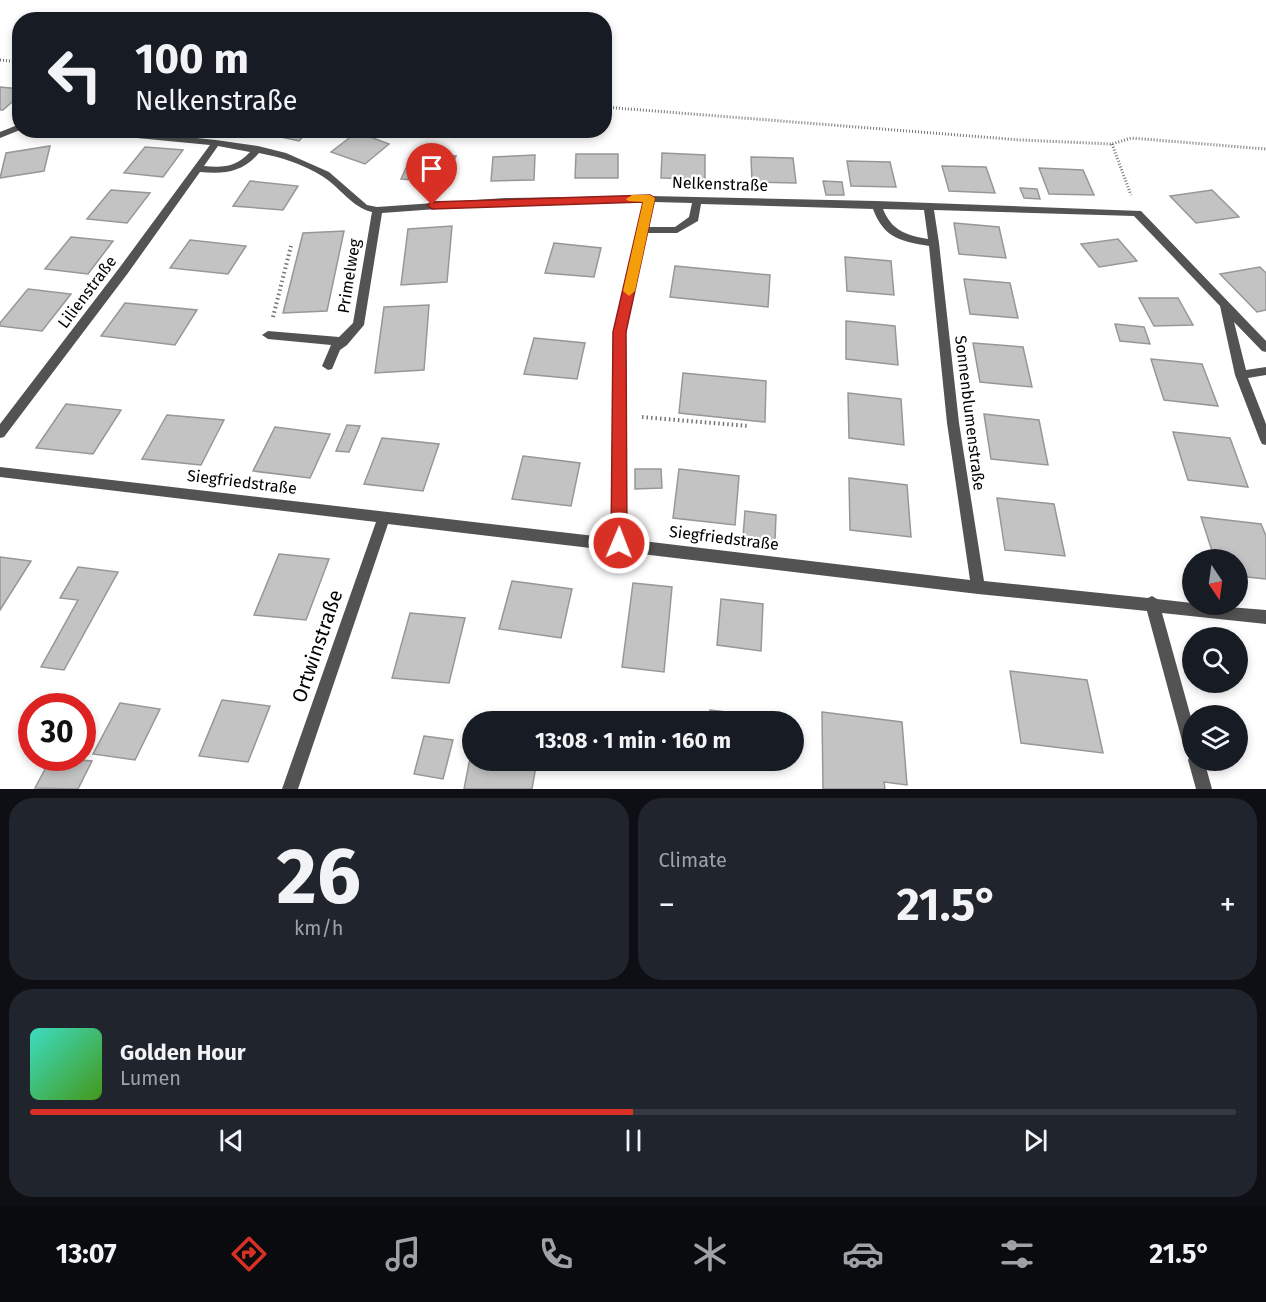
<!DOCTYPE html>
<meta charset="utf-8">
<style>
body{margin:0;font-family:"Fira Sans",sans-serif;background:#20242c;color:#f1f3f6;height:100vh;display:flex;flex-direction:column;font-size:22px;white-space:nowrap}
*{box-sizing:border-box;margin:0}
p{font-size:20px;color:#9ea1a6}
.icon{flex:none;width:33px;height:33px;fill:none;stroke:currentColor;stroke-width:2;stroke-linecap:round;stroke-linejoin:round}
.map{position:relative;height:789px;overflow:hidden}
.side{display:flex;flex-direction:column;gap:9px;padding:9px;background:#0d0f14;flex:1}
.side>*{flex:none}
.guide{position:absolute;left:12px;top:12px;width:600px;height:126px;border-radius:24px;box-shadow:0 3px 9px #0003;background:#171b24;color:#f1f3f6;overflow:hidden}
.needle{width:39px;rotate:167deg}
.tools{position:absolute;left:1182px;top:549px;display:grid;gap:12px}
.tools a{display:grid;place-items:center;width:66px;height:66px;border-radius:50%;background:#171b24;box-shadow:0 3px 9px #0003;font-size:30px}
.speed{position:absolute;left:18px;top:693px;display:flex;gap:12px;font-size:30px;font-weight:700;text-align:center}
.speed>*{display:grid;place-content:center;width:78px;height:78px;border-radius:50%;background:#171b24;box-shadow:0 3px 9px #0003;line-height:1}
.speed .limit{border:9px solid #d22;background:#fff;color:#111}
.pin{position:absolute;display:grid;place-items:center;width:51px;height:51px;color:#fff;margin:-62px -26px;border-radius:50% 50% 50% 0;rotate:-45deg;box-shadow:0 0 6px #0007}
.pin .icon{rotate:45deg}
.me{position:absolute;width:66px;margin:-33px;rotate:1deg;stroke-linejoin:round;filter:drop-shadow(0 0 4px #0008)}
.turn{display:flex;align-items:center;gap:21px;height:126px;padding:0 24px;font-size:27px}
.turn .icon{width:78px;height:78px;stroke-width:2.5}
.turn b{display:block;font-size:42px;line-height:51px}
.big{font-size:45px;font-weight:700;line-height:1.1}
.side .card{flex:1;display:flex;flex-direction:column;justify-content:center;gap:9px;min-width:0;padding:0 21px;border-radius:24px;background:#20242c}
.side .dial{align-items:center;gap:0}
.dial b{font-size:78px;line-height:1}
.song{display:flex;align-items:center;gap:18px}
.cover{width:72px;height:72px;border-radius:9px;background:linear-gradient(135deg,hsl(170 70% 55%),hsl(100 70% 35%))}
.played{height:6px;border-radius:3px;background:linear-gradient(90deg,#d93025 50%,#363941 50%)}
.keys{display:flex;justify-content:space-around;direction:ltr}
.heat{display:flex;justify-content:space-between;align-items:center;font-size:33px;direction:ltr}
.side .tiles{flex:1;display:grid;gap:9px;grid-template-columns:1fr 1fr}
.card:last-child{grid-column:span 2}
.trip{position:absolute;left:462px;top:711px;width:342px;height:60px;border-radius:30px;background:#171b24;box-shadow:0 3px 9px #0003;font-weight:700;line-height:60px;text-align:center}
.tab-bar{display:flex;height:96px;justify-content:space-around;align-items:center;background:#090b0e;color:#9ea1a6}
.tab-bar .icon{width:42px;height:42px}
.tab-bar .on{color:#d93025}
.tab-bar b{font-size:27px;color:#f1f3f6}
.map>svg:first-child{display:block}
.building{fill:#c3c3c3;stroke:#979797;stroke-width:1.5}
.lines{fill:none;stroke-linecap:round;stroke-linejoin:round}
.path-far1{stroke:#757575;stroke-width:3;stroke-dasharray:1 2;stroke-linecap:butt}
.path{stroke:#757575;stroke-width:4;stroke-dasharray:1.5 3;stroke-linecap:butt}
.street{fill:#535353;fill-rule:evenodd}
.route{fill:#d93025;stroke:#8d1f18;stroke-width:1.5}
.slow{fill:#f59e0b}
.labels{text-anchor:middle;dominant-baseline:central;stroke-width:4.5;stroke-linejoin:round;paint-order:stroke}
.street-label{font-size:16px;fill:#000;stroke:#fff}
.near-street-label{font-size:20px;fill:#000;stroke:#fff}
</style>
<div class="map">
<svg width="1266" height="789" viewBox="0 0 1266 789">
<rect width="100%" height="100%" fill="#fff"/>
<!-- building -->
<path class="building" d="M0,87L20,89V95L3,110H0Z
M266,130H309L299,141L263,133Z
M357,132L389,144L365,164L331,152Z
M50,146L44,171L0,178L6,153Z
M145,147L183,150L163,177L124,173Z
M413,153L456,156L445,182L401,179Z
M662,153L705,155V179L661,178Z
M576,154H618V178H575Z
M535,155L534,180L491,181L493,157Z
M751,157L793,158L796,183L752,182Z
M847,161L890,162L896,187L851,186Z
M942,166L986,167L995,193L949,191Z
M1039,168L1083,170L1094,195L1049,194Z
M250,181L298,186L283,210L233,206Z
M823,181L842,182L844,195H826Z
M1020,188L1037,189L1040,199L1024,198Z
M111,190L150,193L127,223L87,219Z
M1212,190L1239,217L1196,223L1170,196Z
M954,223L999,227L1006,258L959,254Z
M452,226L447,282L401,285L408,229Z
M344,231L327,311L283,313L303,233Z
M71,237L113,241L88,274L45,269Z
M1118,239L1137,261L1099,267L1081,244Z
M190,240L246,246L228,274L170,268Z
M554,243L601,248L594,277L545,273Z
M845,257L891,261L894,295L847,291Z
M675,266L770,275L768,307L670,297Z
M1260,267L1266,273V310L1257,312L1220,274Z
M964,279L1010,283L1018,318L970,314Z
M28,289L71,294L42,331L0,326V323Z
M1139,298H1178L1193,325L1154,326Z
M125,303L197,310L175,345L101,336Z
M429,305L424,370L375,373L384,307Z
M846,321L895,326L898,365L846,359Z
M1115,324L1144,327L1150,344L1120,341Z
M534,338L585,343L577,379L524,374Z
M973,343L1023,347L1032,387L980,382Z
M1151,359L1202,364L1218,406L1164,400Z
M683,373L766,381L765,422L679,413Z
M848,393L901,399L904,445L849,438Z
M66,404L121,410L93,454L36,448Z
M984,414L1039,420L1048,465L991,459Z
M167,415L224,420L201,465L142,459Z
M347,425L360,426L349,452L336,451Z
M275,427L330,434L310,478L253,471Z
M1173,432L1230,438L1248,487L1188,480Z
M382,438L439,444L423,491L364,484Z
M523,456L580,463L571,506L512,499Z
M635,469H661L662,488L635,489Z
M679,469L739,476L735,525L673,518Z
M849,478L907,485L911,537L850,530Z
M997,498L1054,504L1065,556L1005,550Z
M745,511L776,515L775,541L743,537Z
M1201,517L1261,524L1266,536V579L1238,576V560H1215Z
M279,554L329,559L306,620L254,615Z
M0,557L31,561L0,610Z
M78,567L118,572L64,670L41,667L78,600L60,598Z
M512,581L572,589L561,638L499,629Z
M633,583L672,587L664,672L622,667Z
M721,599L763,604L761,651L717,645Z
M410,613L465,618L449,683L392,678Z
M1010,671L1087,680L1103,753L1021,743Z
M222,700L270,706L248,762L199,756Z
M120,703L160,709L135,760L93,754Z
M710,710L768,717L767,722H709Z
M822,712L902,722L907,785L884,782L885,789H823Z
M424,736L453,740L443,779L414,774Z
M472,748V760H537L532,789H464Z
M51,758L92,761L78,789L35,788Z"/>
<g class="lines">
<!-- path-far1 -->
<path class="path-far1" d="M0,60L20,62
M604,107L1021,140L1112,144L1131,138L1266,149
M1112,144L1131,195"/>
<!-- path -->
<path class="path" d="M273,317L291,246
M642,417L749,426"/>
<!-- street -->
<path class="street" d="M20,124V130L0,138V132Z
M81,130H117L216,140L258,146L286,153L329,172L367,205L377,207L505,198L650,196L876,201L1141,211L1266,341V352L1262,351L1234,322L1246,370L1266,367V375L1248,378L1266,424V445L1262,444L1260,440L1235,375L1220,306L1134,216L934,210L939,243L959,423L984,581L1148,598L1152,596L1157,599L1192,603V604L1266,610V624L1162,613L1192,721V760H1204L1212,789H1196L1188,760L1190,755L1186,754L1184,748L1147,611L978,594L388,524L298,789H282L376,522L0,477V467L612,538L613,332L644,202L505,204L382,213L364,325L347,345L340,350L332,369L328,370L322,366L331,345L268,339L262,335L268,331L339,337L353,323L372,212C351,207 340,187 322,176C303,164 280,157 259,153C242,173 224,174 200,172L128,273L4,437L0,438V424L120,267L210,145L85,133ZM218,146L250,152C236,167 223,168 204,166ZM654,202L692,203L689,217L675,227H649ZM701,204L873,209C884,238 900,241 929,246L947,423L970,580L626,539L625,332L647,233H677L698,221ZM883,209L924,210L928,239C906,235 892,231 883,209Z"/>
</g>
<!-- route -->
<path class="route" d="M650,195L655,198L626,332L627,543L624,548L619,550L613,548L611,543L613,332L643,202L432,209L427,205L432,202Z"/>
<!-- slow -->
<path class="slow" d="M632,195H650L655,198L635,291L629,296L623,291L643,202L628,201L626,199Z"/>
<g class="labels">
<!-- street labels -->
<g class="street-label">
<text transform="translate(720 184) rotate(2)">Nelkenstraße</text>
<text transform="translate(349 276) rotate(-81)">Primelweg</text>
<text transform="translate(87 292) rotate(-53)">Lilienstraße</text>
<text transform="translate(970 413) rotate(83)">Sonnenblumenstraße</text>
<text transform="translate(242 482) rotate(7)">Siegfriedstraße</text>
<text transform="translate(724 538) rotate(7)">Siegfriedstraße</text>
</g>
<!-- near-street labels -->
<g class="near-street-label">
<text transform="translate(317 646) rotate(-71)">Ortwinstraße</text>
</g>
</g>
</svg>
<div class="tools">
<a><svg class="needle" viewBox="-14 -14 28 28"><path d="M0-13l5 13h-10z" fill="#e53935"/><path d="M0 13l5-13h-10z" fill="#9ea1a6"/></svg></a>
<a><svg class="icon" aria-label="search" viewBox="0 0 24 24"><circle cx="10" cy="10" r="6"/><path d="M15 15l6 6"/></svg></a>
<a><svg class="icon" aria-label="layers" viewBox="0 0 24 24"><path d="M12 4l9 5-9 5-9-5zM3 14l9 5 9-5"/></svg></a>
</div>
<div class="speed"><div class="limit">30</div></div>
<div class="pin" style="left:432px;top:205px;background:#d93025"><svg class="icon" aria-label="arrive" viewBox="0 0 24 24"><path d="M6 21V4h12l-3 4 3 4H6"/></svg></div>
<svg class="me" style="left:619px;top:543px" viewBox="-20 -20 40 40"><circle r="17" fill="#d93025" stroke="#fff" stroke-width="3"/><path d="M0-11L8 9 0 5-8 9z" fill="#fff"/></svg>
<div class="trip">13:08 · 1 min · 160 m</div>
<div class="guide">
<div class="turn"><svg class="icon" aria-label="left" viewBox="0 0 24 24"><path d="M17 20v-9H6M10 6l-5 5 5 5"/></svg><div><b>100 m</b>Nelkenstraße</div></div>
</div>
</div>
<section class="side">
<div class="tiles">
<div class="card dial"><b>26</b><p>km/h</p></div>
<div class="card"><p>Climate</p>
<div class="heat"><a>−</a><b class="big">21.5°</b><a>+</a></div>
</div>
<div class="card">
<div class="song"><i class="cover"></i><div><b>Golden Hour</b><p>Lumen</p></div></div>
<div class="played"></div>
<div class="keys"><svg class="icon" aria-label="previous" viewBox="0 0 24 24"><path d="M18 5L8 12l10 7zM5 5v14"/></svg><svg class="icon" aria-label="pause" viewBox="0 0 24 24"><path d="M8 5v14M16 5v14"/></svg><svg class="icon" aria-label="next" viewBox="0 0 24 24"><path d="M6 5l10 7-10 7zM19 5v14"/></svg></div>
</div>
</div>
</section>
<nav class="tab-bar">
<b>13:07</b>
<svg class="icon on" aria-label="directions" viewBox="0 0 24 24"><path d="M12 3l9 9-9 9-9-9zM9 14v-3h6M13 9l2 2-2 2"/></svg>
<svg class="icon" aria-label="music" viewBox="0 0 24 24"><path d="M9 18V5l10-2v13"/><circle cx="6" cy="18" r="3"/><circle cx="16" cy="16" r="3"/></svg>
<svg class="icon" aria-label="phone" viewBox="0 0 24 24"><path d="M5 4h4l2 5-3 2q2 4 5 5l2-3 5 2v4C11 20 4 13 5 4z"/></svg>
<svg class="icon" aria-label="climate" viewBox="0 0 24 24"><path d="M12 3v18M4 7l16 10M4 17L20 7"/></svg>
<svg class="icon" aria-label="car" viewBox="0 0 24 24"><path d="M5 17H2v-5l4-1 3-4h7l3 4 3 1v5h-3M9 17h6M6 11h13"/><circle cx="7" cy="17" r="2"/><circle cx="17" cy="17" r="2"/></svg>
<svg class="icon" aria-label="filters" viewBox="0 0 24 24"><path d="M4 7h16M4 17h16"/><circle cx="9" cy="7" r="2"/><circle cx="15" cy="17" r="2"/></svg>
<b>21.5°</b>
</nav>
